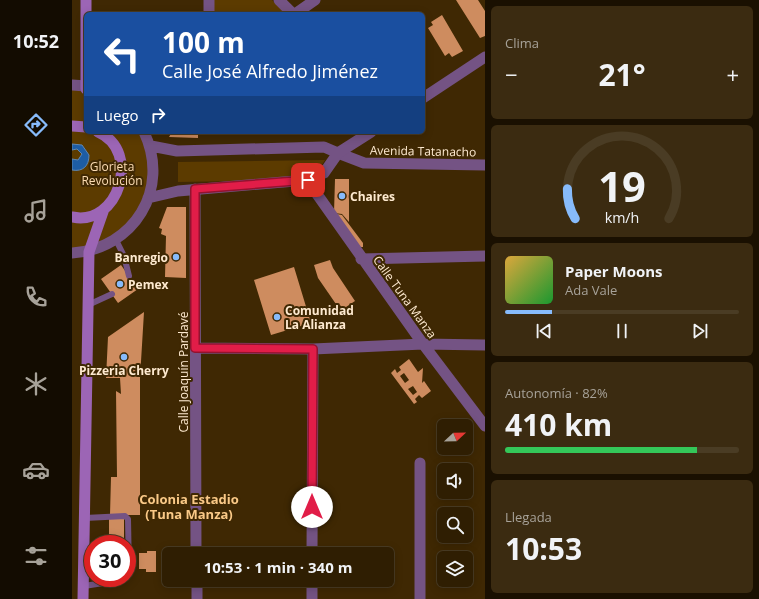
<!DOCTYPE html>
<html lang="es">
<meta charset="utf-8">
<style>
body{margin:0;font-family:"Open Sans",sans-serif;background:#3b2b11;color:#f1f3f6;height:100vh;display:flex;flex-direction:column;font-size:15px;white-space:nowrap}
*{box-sizing:border-box;margin:0}
p{font-size:13px;color:#a7a299}
.icon{flex:none;width:22px;height:22px;fill:none;stroke:currentColor;stroke-width:2;stroke-linecap:round;stroke-linejoin:round}
.map{position:relative;flex:1;overflow:hidden}
.sheet{display:flex;flex-direction:column;gap:6px;padding:6px;background:#1a1001;width:274px}
.sheet>*{flex:none}
.hud{position:absolute;left:12px;top:12px;width:341px;height:122px;border-radius:6px;box-shadow:0 2px 10px #0003,0 0 0 1px #4a3c24;background:#1a4fa0;color:#fff;overflow:hidden}
.needle{width:26px;rotate:68deg}
.tools{position:absolute;left:365px;top:419px;display:grid;gap:8px}
.tools a{display:grid;place-items:center;width:36px;height:36px;border-radius:6px;background:#2f1e02;box-shadow:0 2px 10px #0003,0 0 0 1px #4a3c24;font-size:20px}
.speed{position:absolute;left:12px;top:535px;display:flex;gap:8px;font-size:20px;font-weight:700;text-align:center}
.speed>*{display:grid;place-content:center;width:52px;height:52px;border-radius:50%;background:#2f1e02;box-shadow:0 2px 10px #0003,0 0 0 1px #4a3c24;line-height:1}
.speed .limit{border:6px solid #d22;background:#fff;color:#111}
.pin{position:absolute;display:grid;place-items:center;width:34px;height:34px;color:#fff;margin:-17px;border-radius:8px;box-shadow:0 2px 6px #0006}
.me{position:absolute;width:44px;margin:-22px;rotate:0deg;stroke-linejoin:round;filter:drop-shadow(0 0 3px #0008)}
.turn{display:flex;align-items:center;gap:14px;height:84px;padding:0 12px;font-size:18px}
.turn .icon{width:52px;height:52px;stroke-width:2.5}
.turn b{display:block;font-size:28px;line-height:34px}
.then{display:flex;align-items:center;height:38px;padding:0 12px;background:#0003;gap:8px;font-size:15px}
.big{font-size:30px;font-weight:700;line-height:1.1}
.sheet .widget{flex:1;display:flex;flex-direction:column;justify-content:center;gap:6px;min-width:0;padding:0 14px;border-radius:6px;background:#3b2b11}
.sheet .dial{align-items:center;gap:0}
.dial svg{height:104px;overflow:visible;fill:none;stroke:#4a3c24;stroke-width:7;stroke-linecap:round;text-anchor:middle}
.dial text{fill:#f1f3f6;stroke:none}
.song{display:flex;align-items:center;gap:12px}
.cover{width:48px;height:48px;border-radius:6px;background:linear-gradient(135deg,hsl(40 70% 55%),hsl(130 70% 35%))}
.played{height:4px;border-radius:2px;background:linear-gradient(90deg,#87bbfb 20%,#4a3c24 20%)}
.keys{display:flex;justify-content:space-around;direction:ltr}
.heat{display:flex;justify-content:space-between;align-items:center;font-size:22px;direction:ltr}
.charge{height:6px;border-radius:3px;background:linear-gradient(90deg,#34c759 82%,#4a3c24 0)}
.trip{position:absolute;left:90px;top:547px;width:232px;height:40px;border-radius:6px;background:#2f1e02;box-shadow:0 2px 10px #0003,0 0 0 1px #4a3c24;font-weight:700;line-height:40px;text-align:center}
main{display:flex;flex:1;min-height:0}
.menu{display:flex;flex-direction:column;width:72px;justify-content:space-around;align-items:center;background:#130c01;color:#a7a299}
.menu .icon{width:28px;height:28px}
.menu .selected{color:#87bbfb}
.menu b{font-size:18px;color:#f1f3f6}
.map>svg:first-child{display:block}
.green{fill:#5c3b00}
.water{fill:#1d5da5;stroke:#6087b2}
.building{fill:#ce8c5f;fill-rule:evenodd}
.lines{fill:none;stroke-linecap:round;stroke-linejoin:round}
.service{stroke:#745384;stroke-width:6}
.minor{stroke:#745384;stroke-width:11}
.tertiary{stroke:#745384;stroke-width:11}
.secondary{stroke:#9c65b5;stroke-width:11}
.route-casing{stroke:#92132f;stroke-width:10}
.route{stroke:#e11d48;stroke-width:7}
.poi-dot{fill:#87bbfb;stroke:#3f2803;stroke-width:1.5}
.labels{text-anchor:middle;dominant-baseline:central;stroke-width:4;stroke-linejoin:round;paint-order:stroke}
.street-label{font-size:12px;fill:#feead0;stroke:#3f2803}
.park-label{font-size:12px;fill:#fcdcb3;stroke:#3f2803}
.poi-label{font-size:12px;font-weight:bold;fill:#feead0;stroke:#3f2803;text-anchor:start}
.neighbourhood-label{font-size:13px;font-weight:bold;fill:#fac987;stroke:#3f2803}
</style>
<main>
<nav class="menu">
<b>10:52</b>
<svg class="icon selected" aria-label="directions" viewBox="0 0 24 24"><path d="M12 3l9 9-9 9-9-9zM9 14v-3h6M13 9l2 2-2 2"/></svg>
<svg class="icon" aria-label="music" viewBox="0 0 24 24"><path d="M9 18V5l10-2v13"/><circle cx="6" cy="18" r="3"/><circle cx="16" cy="16" r="3"/></svg>
<svg class="icon" aria-label="phone" viewBox="0 0 24 24"><path d="M5 4h4l2 5-3 2q2 4 5 5l2-3 5 2v4C11 20 4 13 5 4z"/></svg>
<svg class="icon" aria-label="climate" viewBox="0 0 24 24"><path d="M12 3v18M4 7l16 10M4 17L20 7"/></svg>
<svg class="icon" aria-label="car" viewBox="0 0 24 24"><path d="M5 17H2v-5l4-1 3-4h7l3 4 3 1v5h-3M9 17h6M6 11h13"/><circle cx="7" cy="17" r="2"/><circle cx="17" cy="17" r="2"/></svg>
<svg class="icon" aria-label="filters" viewBox="0 0 24 24"><path d="M4 7h16M4 17h16"/><circle cx="9" cy="7" r="2"/><circle cx="15" cy="17" r="2"/></svg>
</nav>
<div class="map">
<svg width="413" height="599" viewBox="0 0 413 599">
<rect width="100%" height="100%" fill="#3f2803"/>
<!-- green -->
<path class="green" d="M142,0H200L214,14H142Z
M0,86L14,87V132H72L79,146L76,201L42,242L0,253Z
M253,160L246,171L228,180L106,182V162Z"/>
<!-- water -->
<path class="water" d="M0,144L10,145L17,155C17,166 11,172 0,170V159L6,160L10,154L5,149L0,150Z"/>
<!-- building -->
<path class="building" d="M384,0H406L413,11V36L408,38Z
M370,15L391,51L380,57L377,53L373,56L356,28L361,25L359,22Z
M100,132H126V138L97,137Z
M263,179H277V222L270,214L262,213Z
M95,207H114V278L93,277L94,236L89,234L90,229L87,228Z
M259,213L270,215L291,243V247H285Z
M258,260L261,268L283,301L271,309L268,305L266,307L246,278L242,265Z
M49,265L66,289L46,303L29,279Z
M222,267L239,323L199,335L182,280Z
M72,312L68,378V515H38L39,477H45L44,391L49,394L48,378H34L36,337Z
M337,359L346,372L351,368L350,383L352,381L359,391L350,398L347,395L343,399L345,402L342,404L319,373L323,369L325,373L329,370L327,367ZM332,373L337,380L333,383L328,376ZM341,386L345,392L341,395L336,389Z
M37,517L52,518V544H37Z
M75,551H84V572H74V569H67V553H75Z"/>
<g class="lines">
<!-- service -->
<path class="service" d="M44,240L52,256L57,276
M16,305L40,294
M13,518L53,516L56,519L57,572L55,575
M12,586L44,581L51,578"/>
<!-- minor -->
<path class="minor" d="M137,0V14
M207,0L221,14
M223,14L243,0
M266,153L292,163L413,165
M235,180L351,344L413,426
M123,189L124,554
M289,259L413,256
M123,348L241,349L351,344L413,345
M240,554L241,349
M125,580V599
M240,599V580
M348,599V463"/>
<!-- tertiary -->
<path class="tertiary" d="M0,85L14,86
M351,98L413,57
M79,146L105,151L252,147L266,153
M76,198L106,191L235,180L252,173L266,153L299,132
M0,253C62,249 99,189 72,132"/>
<!-- secondary -->
<path class="secondary" d="M14,0V89
M0,126L14,127
M0,217C47,227 70,151 26,132
M11,599L17,252L32,209"/>
</g>
<g class="lines">
<!-- route casing -->
<g class="route-casing">
<path id="route" d="M236,180L123,189V348L241,349L240,507"/>
</g>
<!-- route -->
<use href="#route" class="route"/>
</g>
<!-- markers -->
<g class="poi-dot">
<circle cx="270" cy="196" r="4"/>
<circle cx="104" cy="257" r="4"/>
<circle cx="48" cy="284" r="4"/>
<circle cx="205" cy="317" r="4"/>
<circle cx="52" cy="357" r="4"/>
</g>
<g class="labels">
<!-- street labels -->
<g class="street-label">
<text transform="translate(351 151) rotate(1)">Avenida Tatanacho</text>
<text transform="translate(333 297) rotate(54)">Calle Tuna Manza</text>
<text transform="translate(111 372) rotate(-90)">Calle Joaquín Pardavé</text>
</g>
<!-- park labels -->
<g class="park-label">
<text x="40" y="166">Glorieta<tspan x="40" dy="14">Revolución</tspan></text>
</g>
<!-- poi labels -->
<g class="poi-label">
<text x="278" y="196">Chaires</text>
<text x="96" y="257" text-anchor="end">Banregio</text>
<text x="56" y="284">Pemex</text>
<text x="213" y="310">Comunidad<tspan x="213" dy="14">La Alianza</tspan></text>
<text x="52" y="370" text-anchor="middle">Pizzeria Cherry</text>
</g>
<!-- neighbourhood labels -->
<g class="neighbourhood-label">
<text x="117" y="499">Colonia Estadio<tspan x="117" dy="15">(Tuna Manza)</tspan></text>
</g>
</g>
</svg>
<div class="tools">
<a><svg class="needle" viewBox="-14 -14 28 28"><path d="M0-13l5 13h-10z" fill="#e53935"/><path d="M0 13l5-13h-10z" fill="#a7a299"/></svg></a>
<a><svg class="icon" aria-label="sound" viewBox="0 0 24 24"><path d="M4 9h4l5-4v14l-5-4H4zM17 9q2 3 0 6"/></svg></a>
<a><svg class="icon" aria-label="search" viewBox="0 0 24 24"><circle cx="10" cy="10" r="6"/><path d="M15 15l6 6"/></svg></a>
<a><svg class="icon" aria-label="layers" viewBox="0 0 24 24"><path d="M12 4l9 5-9 5-9-5zM3 14l9 5 9-5"/></svg></a>
</div>
<div class="speed"><div class="limit">30</div></div>
<div class="pin" style="left:236px;top:180px;background:#d93025"><svg class="icon" aria-label="arrive" viewBox="0 0 24 24"><path d="M6 21V4h12l-3 4 3 4H6"/></svg></div>
<svg class="me" style="left:240px;top:507px" viewBox="-20 -20 40 40"><circle r="19" fill="#fff"/><path d="M0-13L10 11 0 6-10 11z" fill="#e11d48"/></svg>
<div class="trip">10:53 · 1 min · 340 m</div>
<div class="hud">
<div class="turn"><svg class="icon" aria-label="left" viewBox="0 0 24 24"><path d="M17 20v-9H6M10 6l-5 5 5 5"/></svg><div><b>100 m</b>Calle José Alfredo Jiménez</div></div>
<div class="then">Luego<svg class="icon" aria-label="right" viewBox="0 0 24 24"><path d="M7 20v-9h11M14 6l5 5-5 5"/></svg></div>
</div>
</div>
<section class="sheet">
<div class="widget"><p>Clima</p>
<div class="heat"><a>−</a><b class="big">21°</b><a>+</a></div>
</div>
<div class="widget dial"><svg viewBox="0 0 100 80">
<path d="M14 69A42 42 0 1 1 86 69"/>
<path d="M14 69A42 42 0 0 1 8 46" stroke="#87bbfb"/>
<text x="50" y="56" font-size="32" font-weight="700">19</text>
<text x="50" y="72" font-size="11">km/h</text>
</svg></div>
<div class="widget">
<div class="song"><i class="cover"></i><div><b>Paper Moons</b><p>Ada Vale</p></div></div>
<div class="played"></div>
<div class="keys"><svg class="icon" aria-label="previous" viewBox="0 0 24 24"><path d="M18 5L8 12l10 7zM5 5v14"/></svg><svg class="icon" aria-label="pause" viewBox="0 0 24 24"><path d="M8 5v14M16 5v14"/></svg><svg class="icon" aria-label="next" viewBox="0 0 24 24"><path d="M6 5l10 7-10 7zM19 5v14"/></svg></div>
</div>
<div class="widget"><p>Autonomía · 82%</p><b class="big">410 km</b><div class="charge"></div></div>
<div class="widget"><p>Llegada</p><b class="big">10:53</b></div>
</section>
</main>
